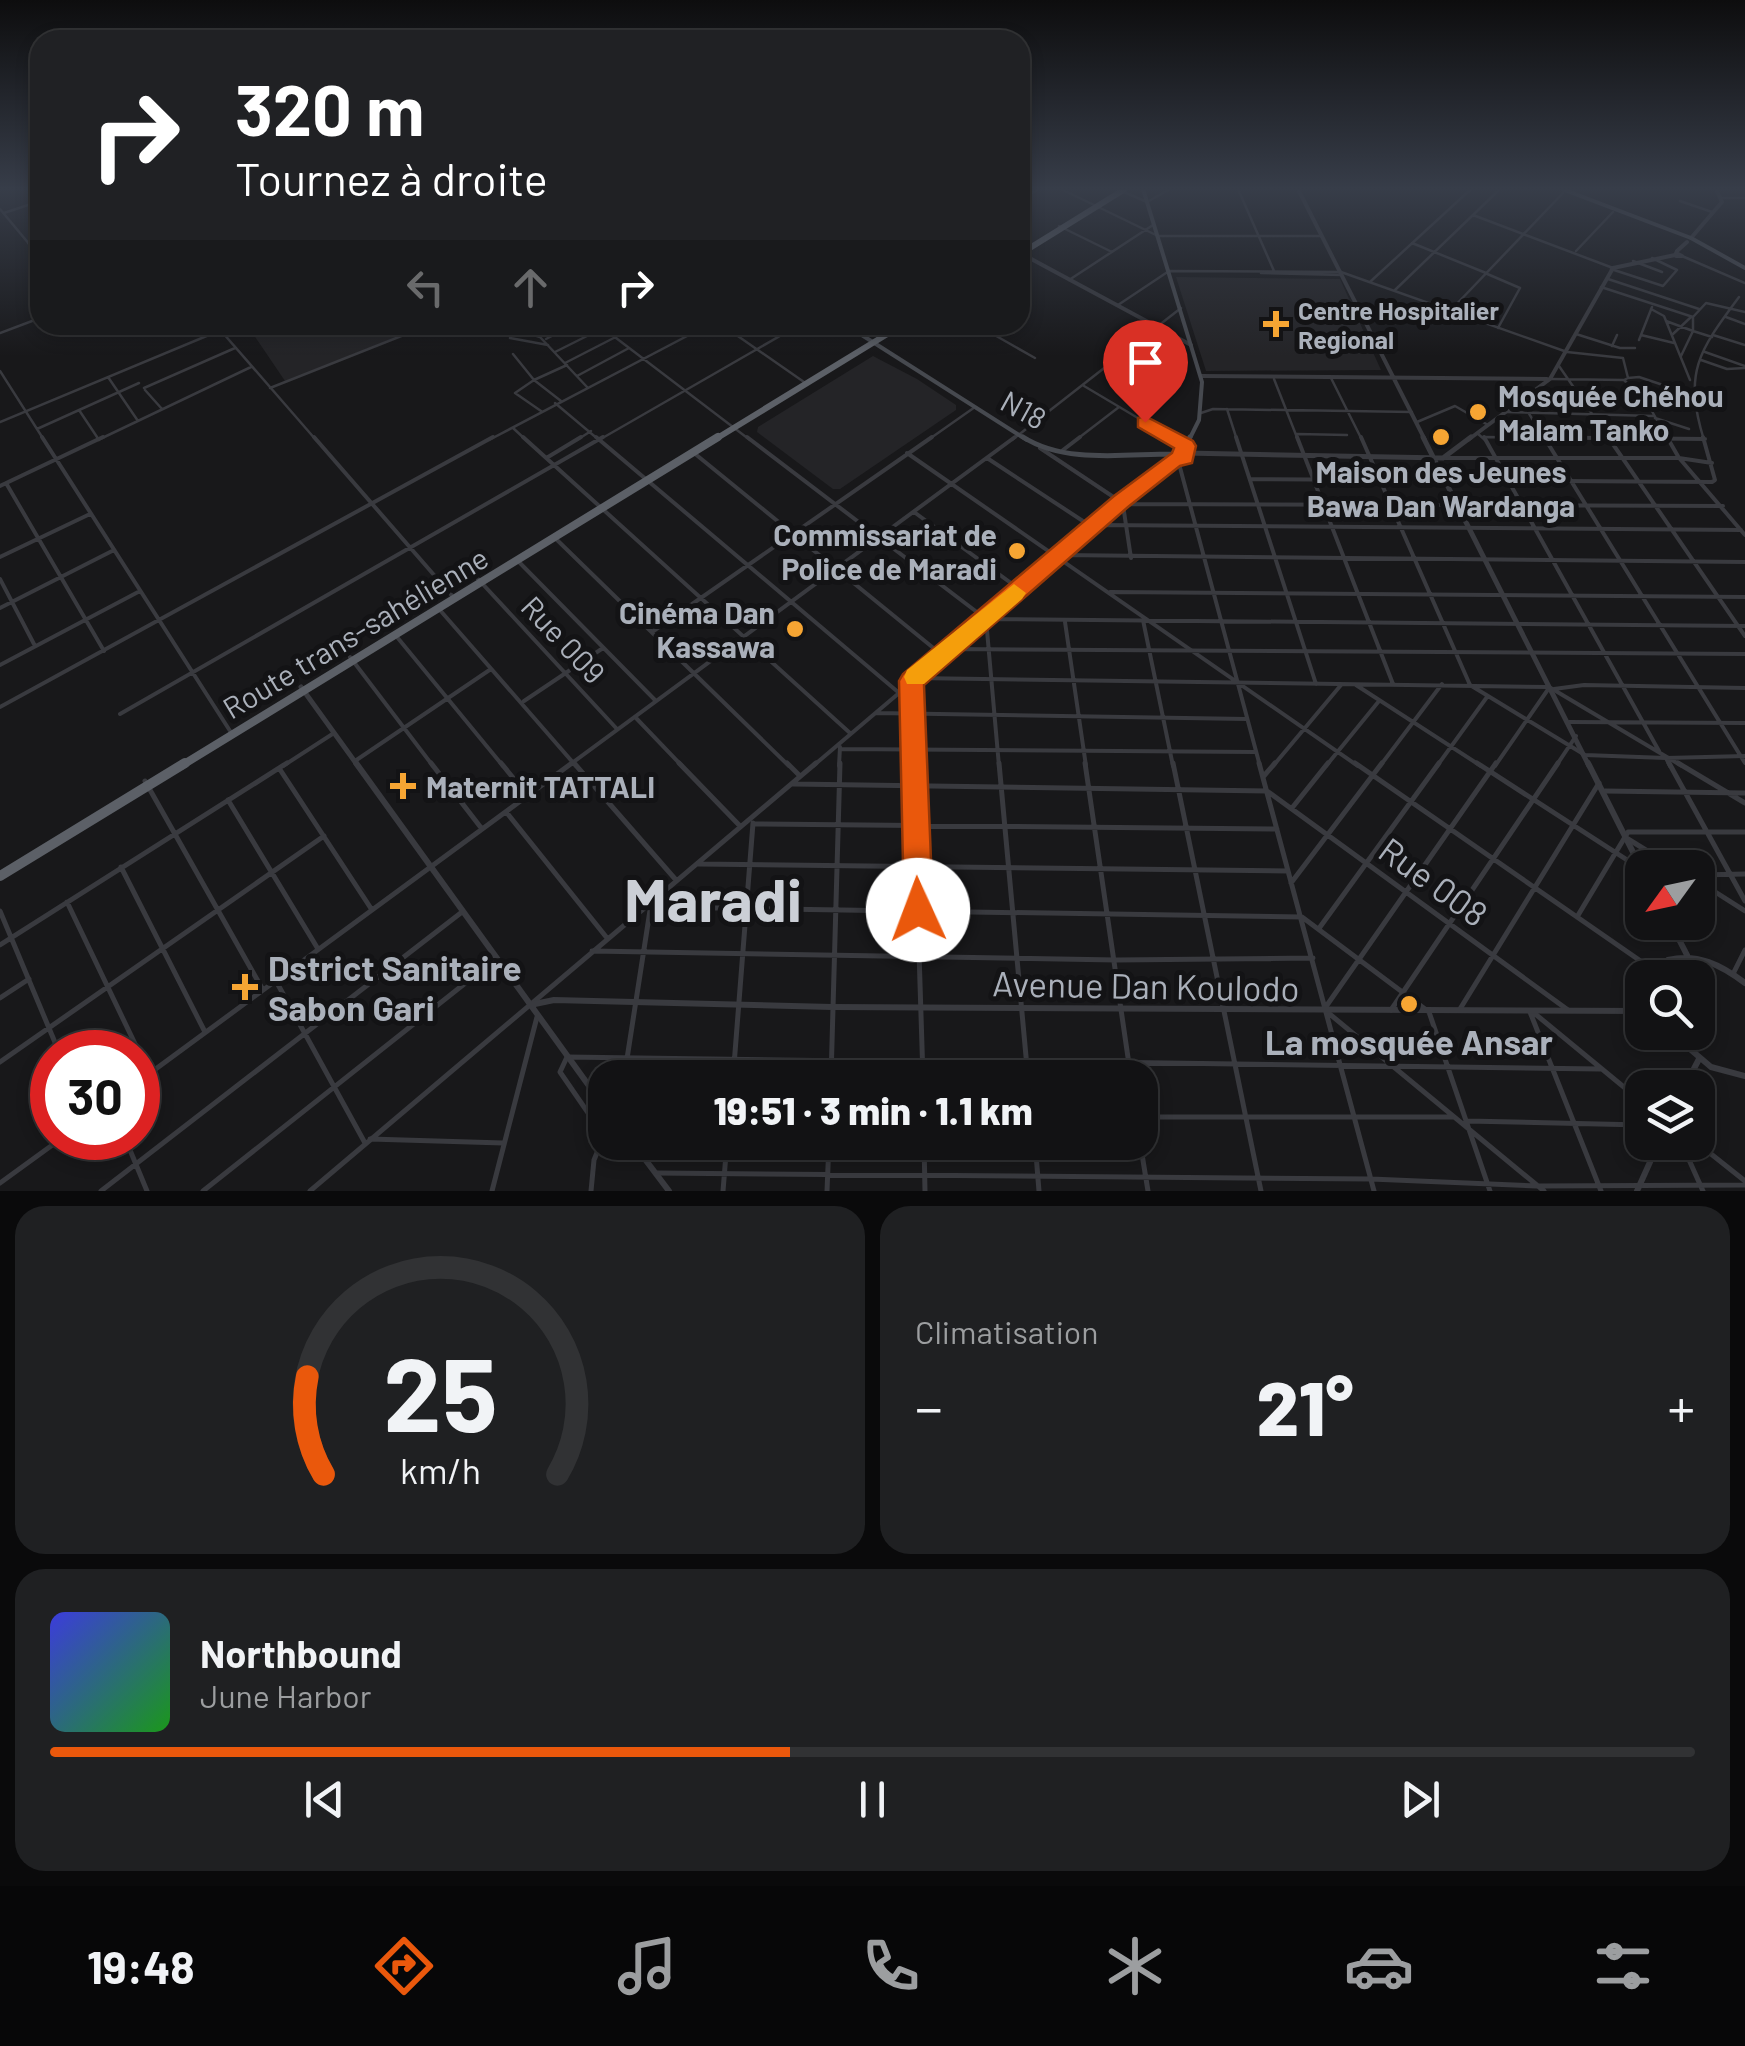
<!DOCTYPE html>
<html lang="fr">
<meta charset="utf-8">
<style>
body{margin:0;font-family:Barlow,sans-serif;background:#1f2022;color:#f1f3f6;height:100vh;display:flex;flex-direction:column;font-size:38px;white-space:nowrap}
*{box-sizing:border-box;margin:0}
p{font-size:32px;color:#9c9ea0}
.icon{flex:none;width:55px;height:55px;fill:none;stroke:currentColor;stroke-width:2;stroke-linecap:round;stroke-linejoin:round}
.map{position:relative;height:1191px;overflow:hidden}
.sheet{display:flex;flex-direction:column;gap:15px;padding:15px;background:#0a0a0b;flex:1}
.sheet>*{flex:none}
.guide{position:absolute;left:30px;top:30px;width:1000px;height:305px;border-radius:30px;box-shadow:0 5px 15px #0003,0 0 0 2px #313234;background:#202124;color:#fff;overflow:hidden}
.needle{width:65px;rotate:237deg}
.controls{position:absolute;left:1625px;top:850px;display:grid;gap:20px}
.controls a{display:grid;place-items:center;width:90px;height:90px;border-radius:20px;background:#121214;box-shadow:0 5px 15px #0003,0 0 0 2px #313234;font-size:50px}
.speed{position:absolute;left:30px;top:1030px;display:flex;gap:20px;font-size:50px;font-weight:700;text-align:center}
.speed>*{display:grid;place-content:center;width:130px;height:130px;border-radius:50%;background:#121214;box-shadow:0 5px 15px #0003,0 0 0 2px #313234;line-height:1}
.speed .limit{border:15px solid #d22;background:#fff;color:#111}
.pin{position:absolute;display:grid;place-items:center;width:85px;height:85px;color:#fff;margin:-102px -42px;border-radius:50% 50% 50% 0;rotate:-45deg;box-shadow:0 0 10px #0007}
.pin .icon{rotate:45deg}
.me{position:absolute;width:110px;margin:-55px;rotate:358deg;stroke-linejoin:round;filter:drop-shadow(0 0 8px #0008)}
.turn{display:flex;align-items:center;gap:35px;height:210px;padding:0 40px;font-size:45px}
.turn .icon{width:130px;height:130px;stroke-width:2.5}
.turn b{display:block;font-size:70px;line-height:85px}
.lanes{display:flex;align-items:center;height:95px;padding:0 40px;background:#0003;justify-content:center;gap:50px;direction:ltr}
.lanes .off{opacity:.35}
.big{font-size:75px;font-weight:800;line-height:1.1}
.sheet .tile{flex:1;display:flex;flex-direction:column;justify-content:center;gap:15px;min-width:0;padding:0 35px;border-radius:30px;background:#1f2022}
.sheet .dial{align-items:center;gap:0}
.dial svg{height:260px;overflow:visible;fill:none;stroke:#313234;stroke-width:7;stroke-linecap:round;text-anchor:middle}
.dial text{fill:#f1f3f6;stroke:none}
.song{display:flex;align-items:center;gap:30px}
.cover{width:120px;height:120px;border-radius:15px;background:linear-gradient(135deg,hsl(240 70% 55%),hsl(120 70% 35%))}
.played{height:10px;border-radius:5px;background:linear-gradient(90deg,#ea580c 45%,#313234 45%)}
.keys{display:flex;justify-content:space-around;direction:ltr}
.heat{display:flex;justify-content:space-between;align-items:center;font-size:55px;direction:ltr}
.sheet .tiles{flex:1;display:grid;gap:15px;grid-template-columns:1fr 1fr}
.tile:last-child{grid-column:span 2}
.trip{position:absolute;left:588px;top:1060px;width:570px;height:100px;border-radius:30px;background:#121214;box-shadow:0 5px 15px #0003,0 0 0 2px #313234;font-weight:800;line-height:100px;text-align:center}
.tab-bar{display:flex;height:160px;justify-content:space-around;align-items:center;background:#070708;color:#9c9ea0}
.tab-bar .icon{width:70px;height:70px}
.tab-bar .on{color:#ea580c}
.tab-bar b{font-size:45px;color:#f1f3f6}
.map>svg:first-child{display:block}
.built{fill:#242427}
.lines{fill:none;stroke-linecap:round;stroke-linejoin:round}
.minor-far2{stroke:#393a3f;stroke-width:2.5}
.minor-far1{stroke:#393a3f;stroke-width:4}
.minor{stroke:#393a3f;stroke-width:5}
.tertiary-far2{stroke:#393a3f;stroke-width:4}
.tertiary-far1{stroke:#393a3f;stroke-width:5}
.tertiary{stroke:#393a3f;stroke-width:6}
.secondary-far1{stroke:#46494f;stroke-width:4}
.secondary{stroke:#46494f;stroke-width:5}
.trunk-far2{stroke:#5c6067;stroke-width:6}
.trunk-far1{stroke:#5c6067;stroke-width:8}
.trunk{stroke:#5c6067;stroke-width:10}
.route{fill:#ea580c;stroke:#983908;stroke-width:2.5}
.slow{fill:#f59e0b}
.poi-dot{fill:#f6a533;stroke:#131315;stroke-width:4}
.labels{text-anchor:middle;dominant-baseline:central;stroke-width:10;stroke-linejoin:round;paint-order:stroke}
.far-poi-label{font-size:25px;font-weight:bold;fill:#aab0ba;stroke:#131315;text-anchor:start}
.poi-label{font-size:30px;font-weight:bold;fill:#aab0ba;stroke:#131315;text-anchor:start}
.street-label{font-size:30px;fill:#aab0ba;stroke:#131315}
.near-street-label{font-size:35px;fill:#aab0ba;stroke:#131315}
.near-poi-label{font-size:35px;font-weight:bold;fill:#aab0ba;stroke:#131315;text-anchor:start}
.near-town-label{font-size:60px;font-weight:bold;fill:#cbcfd6;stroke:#131315}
</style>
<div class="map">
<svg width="1745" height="1191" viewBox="0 0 1745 1191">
<rect width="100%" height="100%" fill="#18181a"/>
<!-- built -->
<path class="built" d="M1176,277L1340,279L1381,370L1206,371Z
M247,325H426L285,381Z
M873,356L917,379L956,405V410L840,489H833L757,432L758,427Z"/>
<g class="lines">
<!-- minor-far2 -->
<path class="minor-far2" d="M1061,189L1158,236H1321
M1238,189L1274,271
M1124,192L1147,202L1170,189
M1723,198H1745
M1020,200L1039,189
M1680,201L1712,212
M0,209L40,257
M4,213L40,201
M1473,215L1613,268
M1059,226L1112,252
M28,243L40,239
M1412,243L1486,273
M1576,251L1613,212
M1682,256L1745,283
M1633,261L1662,272
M1611,269L1663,286L1677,270L1652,258
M1261,273L1342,275
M1485,273L1520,288L1498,328
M1608,279L1699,309
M1069,280L1153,225
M1371,281L1471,189
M1601,287L1693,317
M1395,290L1500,189
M1118,305L1169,271L1341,272L1567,352L1623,358L1628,378L1624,380L1648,404L1668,440
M1651,309L1664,316L1690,380
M1450,311L1563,193
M1726,317L1745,324
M1666,321L1693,331L1681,356
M216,325L316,440
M502,325L540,337L587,387
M599,325L750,440
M722,325L804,382
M977,325L1035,358
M137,332L154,325
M0,333L40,318
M1576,334L1620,348H1635
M1673,334L1691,317
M1641,335L1674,343
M1713,335L1745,345
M1712,337L1693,331V317L1706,303L1745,312
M510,338L548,345
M546,339L573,325
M1639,340L1652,307
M1612,346L1617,335
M555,352L603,328
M1705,352L1745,366
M513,354L534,380L567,365
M1701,360L1727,369L1745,368
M565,363L639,325
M1559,366L1610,440
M0,371L44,440
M577,376L629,348
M108,377L138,421
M1331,378L1362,440
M1628,378L1639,377L1693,395
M1274,379L1298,440
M1550,379L1624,380
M1633,383L1695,402
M1084,386L1175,440
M144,388L235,348
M270,388L429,325
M145,390L162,409
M1532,395L1641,397
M1522,402L1545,440
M555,403L599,440
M1227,409L1237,440
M79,410L99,440
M541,411L515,393L534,380L561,401
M1506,412L1654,416
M1201,413L1213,409L1412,412
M1655,418L1689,429
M0,422L221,330
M1417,422L1455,406L1488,425
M513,428L526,440
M37,429L139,383
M1477,433L1485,440
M1297,434L1347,435
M1484,437L1705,439
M98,440L251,367
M489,440L708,325
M577,440L591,431
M599,440L799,325
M928,440L975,407
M1012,440L1181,308
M1076,440L1119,407
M1704,440C1683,372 1699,351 1739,297"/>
<!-- minor-far1 -->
<path class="minor-far1" d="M42,437L232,734
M314,437L454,598
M523,437L850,733
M596,437L898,692
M747,437L986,619L1745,626
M1171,437L1186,446
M1236,437L1316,684
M1297,437L1393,684
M1361,437L1470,685L1585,755L1666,758
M1484,437L1659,751
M1501,437L1705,439
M1544,437L1745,763
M1608,437L1745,636
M1040,448L1124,504L1723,506
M1063,450L1080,437
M694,453L942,655
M907,453L1358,766
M548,457L581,437
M987,458L1092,527
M1443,458H1679L1667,437
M1679,458L1712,463
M1680,459L1745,535
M1178,460L1260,766
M1250,479L1712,482L1715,480L1703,437
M6,483L104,651
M0,486L103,437
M1123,505L1131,558
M914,512L1019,589
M1096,525L1741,530
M555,538L789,766
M1060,555L1745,562
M0,557L90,514
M518,561L655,700
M0,579L35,646
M478,579L617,729
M1110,592L1745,597
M0,608L114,550
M439,609L576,766
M986,619L999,766
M1143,620L1173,766
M1065,622L1086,766
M652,632L932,437
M397,637L503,766
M949,649L1745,654
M350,657L433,766
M0,665L140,591
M914,678L1549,687L1682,766
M911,681L914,766
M1356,685L1481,766
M1554,689L1584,685L1745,688
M524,701L603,648
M0,707L493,437
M876,713L1246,719
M120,714L603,437
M636,718L682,766
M1569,722L1745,723
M840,749L1255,752
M355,761L491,669
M283,766L334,733
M568,766L1015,437
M813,766L1175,459
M839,766L840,747
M1273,766L1341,685
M1326,766L1379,701
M1380,766L1442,684
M1437,766L1487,697
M1495,766L1549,688
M1556,766L1576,736
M1670,766L1666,758L1745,756"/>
<!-- minor -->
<path class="minor" d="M431,763L482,829
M501,763L527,795
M574,763L676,880
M679,763L740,826
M787,763L799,775
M913,763L923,1078
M999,763L1028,1078
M1085,763L1131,1078
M1173,763L1261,1191
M1259,763L1374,1191
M1355,763L1655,971
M1477,763L1638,867
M1669,763L1745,901
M1678,763L1745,803
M279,768L372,910
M1263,777L1275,763
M145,781L263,990
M793,784L1267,791L1568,1010
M1605,791L1745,793
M228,800L318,949
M1292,808L1328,763
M507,813L607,938
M753,824L1277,829
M1628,839L1675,868
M698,864L1288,871
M121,867L205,1032
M1698,875L1745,874
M1698,881L1745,911
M1291,883L1382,763
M67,902L149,1073
M651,907L1302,917L1429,1012L1490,1191
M0,911L59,1052
M1577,917L1628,832H1745
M1320,927L1439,763
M0,945L287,763
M592,951L1116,960L1313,958
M1733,974L1745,950
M276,981L365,1143
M0,998L29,979
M1325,1008L1496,763
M1460,1009L1599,783
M1391,1010L1558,763
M1326,1011L1544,1191
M1530,1012L1601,1191
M1534,1013L1642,1102
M1026,1061L1600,1069
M0,1062L324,836
M624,1078L651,904
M733,1078L753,823
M831,1078L840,763
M138,1082L572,763
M1140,1117H1452
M1467,1121L1642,1125
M604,1136L560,1072L567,1057L923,1062
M125,1138L147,1191
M370,1139L503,1143
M924,1142L925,1191
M1035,1142L1039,1191
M1140,1142L1148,1191
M1681,1142L1703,1191
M1696,1142L1745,1181
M656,1173L1371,1179L1537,1186L1745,1185
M0,1183L62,1138
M101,1191L462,912
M203,1191L497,958
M310,1191L816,763
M492,1191L537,1017
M591,1191L594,1160L603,1138
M723,1191L727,1142
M827,1191L829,1142"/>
<!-- tertiary-far2 -->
<path class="tertiary-far2" d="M1298,189L1425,440
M1691,238L1722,202L1716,189
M1677,251L1687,242
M1676,253L1682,256H1676Z
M1022,254L1191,345
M1201,376L1547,379
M1468,440L1550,379L1613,268L1675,255"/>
<!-- tertiary-far1 -->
<path class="tertiary-far1" d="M1423,437L1589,766
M1184,453L1443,458L1471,437
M301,687L358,766"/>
<!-- tertiary -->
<path class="tertiary" d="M356,763L605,1108
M1588,763L1642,870
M1670,922L1687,955
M1653,978L1668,960C1698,953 1721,965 1745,983
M530,1005L554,1000L832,1007L1642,1011
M1670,1032L1711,1067L1745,1076
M1684,1088L1699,1059
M632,1142L669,1191
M1637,1191L1659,1142"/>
<!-- secondary-far1 -->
<path class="secondary-far1" d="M1143,189L1202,382L1199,420L1189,440
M1562,189L1691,238L1745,268
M846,325L1027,440"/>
<!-- secondary -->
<path class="secondary" d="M1023,437C1065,464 1125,454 1172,454
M1172.5 456a5.5 5.5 0 1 1 11 0a5.5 5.5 0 1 1-11 0Z
M1182,452L1190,437"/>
<!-- trunk-far2 -->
<path class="trunk-far2" d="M1020,254L1125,189
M714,440L902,325"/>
<!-- trunk-far1 -->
<path class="trunk-far1" d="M181,766L718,437"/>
<!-- trunk -->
<path class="trunk" d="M0,876L185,763"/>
</g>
<!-- sky -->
<linearGradient id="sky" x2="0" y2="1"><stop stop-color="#0d0d0e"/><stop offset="0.53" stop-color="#373d49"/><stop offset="1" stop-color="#373d49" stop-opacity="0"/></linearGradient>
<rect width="1745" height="356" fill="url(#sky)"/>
<!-- route -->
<path class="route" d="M1145,416L1193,441L1196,446L1192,463L1180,466L1128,507L924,685L933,910L928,920L918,924L908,920L904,910L899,681L903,674L1114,496L1172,453L1174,448L1138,427V418Z"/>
<!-- slow -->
<path class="slow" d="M1014,584L1026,593L1022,599L924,684H907L904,677L907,670Z"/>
<!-- markers -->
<g class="poi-dot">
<path d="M1271 309h10v10h10v10h-10v10h-10v-10h-10v-10h10z"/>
<circle cx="1478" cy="412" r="10"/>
<circle cx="1441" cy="437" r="10"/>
<circle cx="1017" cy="551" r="10"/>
<circle cx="795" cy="629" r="10"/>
<path d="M398 771h10v10h10v10h-10v10h-10v-10h-10v-10h10z"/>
<path d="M240 972h10v10h10v10h-10v10h-10v-10h-10v-10h10z"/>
<circle cx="1409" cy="1004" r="10"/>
</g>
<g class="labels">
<!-- far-poi labels -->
<g class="far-poi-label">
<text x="1298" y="310">Centre Hospitalier<tspan x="1298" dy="29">Regional</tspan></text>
</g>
<!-- poi labels -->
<g class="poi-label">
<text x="1498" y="395">Mosquée Chéhou<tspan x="1498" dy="34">Malam Tanko</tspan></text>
<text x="1441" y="471" text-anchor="middle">Maison des Jeunes<tspan x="1441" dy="34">Bawa Dan Wardanga</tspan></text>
<text x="997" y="534" text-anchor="end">Commissariat de<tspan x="997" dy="34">Police de Maradi</tspan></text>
<text x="775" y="612" text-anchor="end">Cinéma Dan<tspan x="775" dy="34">Kassawa</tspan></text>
<text x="426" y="786">Maternit TATTALI</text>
</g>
<!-- street labels -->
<g class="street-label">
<text transform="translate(1024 409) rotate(29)">N18</text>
<text transform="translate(355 632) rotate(-31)">Route trans-sahélienne</text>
<text transform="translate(564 639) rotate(47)">Rue 009</text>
</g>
<!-- near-street labels -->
<g class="near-street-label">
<text transform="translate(1434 881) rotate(36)">Rue 008</text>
<text transform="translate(1146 985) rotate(1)">Avenue Dan Koulodo</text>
</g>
<!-- near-poi labels -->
<g class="near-poi-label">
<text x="268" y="967">Dstrict Sanitaire<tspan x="268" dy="40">Sabon Gari</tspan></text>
<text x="1409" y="1041" text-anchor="middle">La mosquée Ansar</text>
</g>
<!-- near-town labels -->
<g class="near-town-label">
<text x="713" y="898">Maradi</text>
</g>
</g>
</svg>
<div class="controls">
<a><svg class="needle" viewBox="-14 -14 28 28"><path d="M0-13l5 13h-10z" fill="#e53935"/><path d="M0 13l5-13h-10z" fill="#9c9ea0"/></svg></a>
<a><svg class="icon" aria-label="search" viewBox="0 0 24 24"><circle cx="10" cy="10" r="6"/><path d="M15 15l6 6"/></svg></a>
<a><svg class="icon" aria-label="layers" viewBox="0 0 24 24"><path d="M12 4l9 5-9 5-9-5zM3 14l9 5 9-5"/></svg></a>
</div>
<div class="speed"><div class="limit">30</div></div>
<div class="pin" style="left:1145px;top:422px;background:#d93025"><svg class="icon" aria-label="arrive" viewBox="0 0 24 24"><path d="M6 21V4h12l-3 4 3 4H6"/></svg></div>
<svg class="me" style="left:918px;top:910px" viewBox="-20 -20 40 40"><circle r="19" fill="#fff"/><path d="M0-13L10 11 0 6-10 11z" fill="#ea580c"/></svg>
<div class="trip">19:51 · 3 min · 1.1 km</div>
<div class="guide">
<div class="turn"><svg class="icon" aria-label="right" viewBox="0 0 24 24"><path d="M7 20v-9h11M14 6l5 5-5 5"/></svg><div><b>320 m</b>Tournez à droite</div></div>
<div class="lanes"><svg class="icon off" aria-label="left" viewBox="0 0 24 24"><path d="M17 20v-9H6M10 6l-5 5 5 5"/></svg><svg class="icon off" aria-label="ahead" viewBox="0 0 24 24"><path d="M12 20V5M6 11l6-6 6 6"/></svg><svg class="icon" aria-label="right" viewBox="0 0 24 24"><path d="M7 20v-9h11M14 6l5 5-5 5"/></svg></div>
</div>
</div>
<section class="sheet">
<div class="tiles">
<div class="tile dial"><svg viewBox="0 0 100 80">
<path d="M14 69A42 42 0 1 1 86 69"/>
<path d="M14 69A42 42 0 0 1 9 39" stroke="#ea580c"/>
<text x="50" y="56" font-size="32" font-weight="700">25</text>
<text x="50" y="72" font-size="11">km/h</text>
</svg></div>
<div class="tile"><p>Climatisation</p>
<div class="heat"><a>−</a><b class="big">21°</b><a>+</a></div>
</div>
<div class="tile">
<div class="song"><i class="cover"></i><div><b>Northbound</b><p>June Harbor</p></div></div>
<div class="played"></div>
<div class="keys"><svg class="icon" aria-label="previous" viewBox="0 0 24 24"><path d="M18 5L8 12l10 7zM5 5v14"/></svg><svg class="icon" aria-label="pause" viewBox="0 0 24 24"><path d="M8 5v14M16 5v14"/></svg><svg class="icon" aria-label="next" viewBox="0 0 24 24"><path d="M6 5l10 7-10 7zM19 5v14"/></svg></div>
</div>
</div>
</section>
<nav class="tab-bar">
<b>19:48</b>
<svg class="icon on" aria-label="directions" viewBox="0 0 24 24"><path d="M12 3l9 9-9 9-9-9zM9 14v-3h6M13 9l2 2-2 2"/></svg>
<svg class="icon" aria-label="music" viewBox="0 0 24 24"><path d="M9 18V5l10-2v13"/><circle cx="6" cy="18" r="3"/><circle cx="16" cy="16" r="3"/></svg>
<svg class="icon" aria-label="phone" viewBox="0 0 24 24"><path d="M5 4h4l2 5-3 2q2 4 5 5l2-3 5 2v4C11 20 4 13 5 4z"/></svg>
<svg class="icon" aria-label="climate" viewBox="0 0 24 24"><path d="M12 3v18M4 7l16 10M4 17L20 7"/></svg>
<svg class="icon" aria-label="car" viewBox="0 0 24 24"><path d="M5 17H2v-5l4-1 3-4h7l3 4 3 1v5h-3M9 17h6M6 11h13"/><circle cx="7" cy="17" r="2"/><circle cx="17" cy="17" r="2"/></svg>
<svg class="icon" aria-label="filters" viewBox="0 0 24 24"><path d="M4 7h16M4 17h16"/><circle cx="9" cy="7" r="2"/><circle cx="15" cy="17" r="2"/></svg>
</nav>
